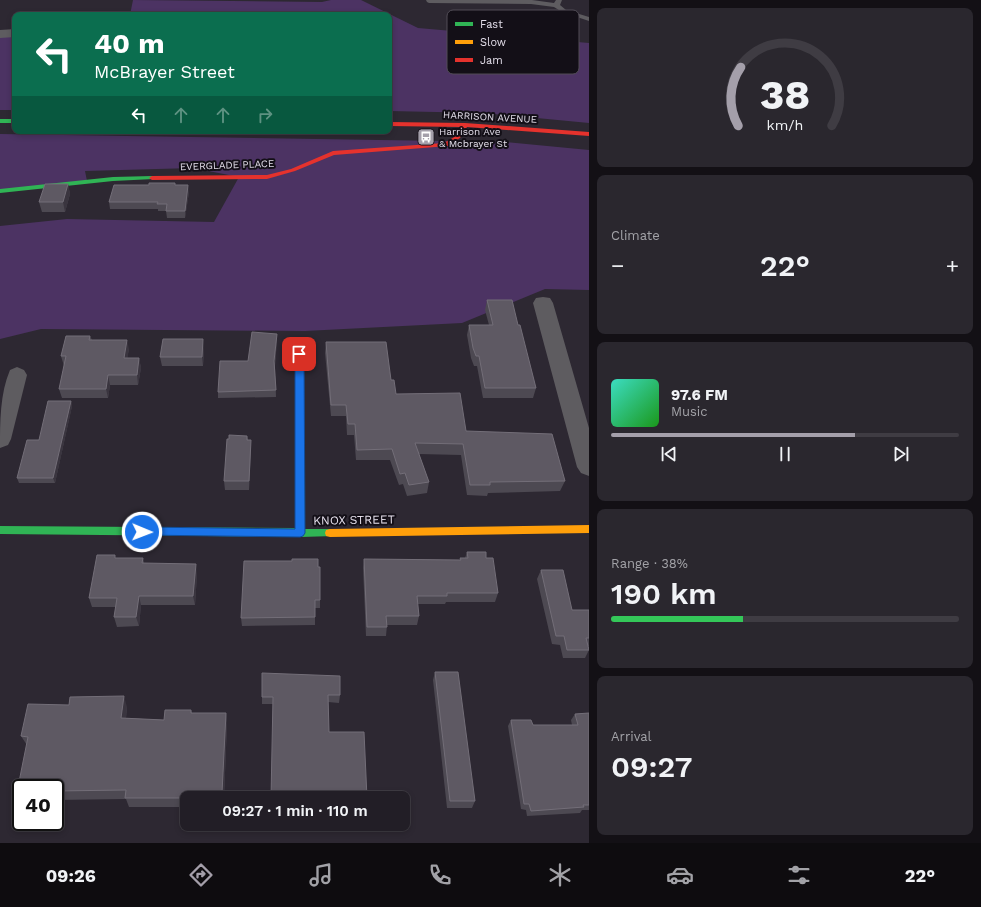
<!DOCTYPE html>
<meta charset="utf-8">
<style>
body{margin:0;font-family:"Work Sans",sans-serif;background:#2a272e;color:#f1f3f6;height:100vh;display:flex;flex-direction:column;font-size:15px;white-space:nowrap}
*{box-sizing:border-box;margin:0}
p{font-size:13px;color:#a2a2a7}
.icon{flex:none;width:22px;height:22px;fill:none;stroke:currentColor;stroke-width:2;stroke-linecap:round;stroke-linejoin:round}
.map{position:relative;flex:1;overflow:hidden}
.sheet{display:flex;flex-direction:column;gap:8px;padding:8px;background:#131015;width:392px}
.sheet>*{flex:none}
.hud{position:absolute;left:12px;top:12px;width:380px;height:122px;border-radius:8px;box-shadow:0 2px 6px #0003,0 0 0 1px #3f3c43;background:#0b6e4f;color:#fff;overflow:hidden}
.speed{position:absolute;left:12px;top:779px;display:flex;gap:8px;font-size:20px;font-weight:700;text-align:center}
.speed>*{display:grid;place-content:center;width:52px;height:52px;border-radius:50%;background:#221e26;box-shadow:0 2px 6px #0003,0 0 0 1px #3f3c43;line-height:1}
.speed .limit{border:2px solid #111;border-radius:6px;background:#fff;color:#111}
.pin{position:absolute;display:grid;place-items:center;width:34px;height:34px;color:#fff;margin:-17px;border-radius:8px;box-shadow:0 2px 6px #0006}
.me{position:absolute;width:44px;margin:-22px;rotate:91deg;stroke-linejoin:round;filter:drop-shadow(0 0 3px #0008)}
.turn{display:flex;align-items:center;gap:14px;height:84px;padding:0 16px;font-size:18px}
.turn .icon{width:52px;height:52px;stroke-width:2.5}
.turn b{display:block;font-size:28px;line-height:34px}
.lanes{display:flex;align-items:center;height:38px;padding:0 16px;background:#0003;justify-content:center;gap:20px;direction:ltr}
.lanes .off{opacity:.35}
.big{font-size:30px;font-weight:600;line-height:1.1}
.sheet .tile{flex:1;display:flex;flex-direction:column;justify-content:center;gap:6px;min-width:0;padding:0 14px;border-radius:8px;background:#2a272e}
.sheet .dial{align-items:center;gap:0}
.dial svg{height:104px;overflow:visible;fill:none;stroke:#3f3c43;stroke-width:7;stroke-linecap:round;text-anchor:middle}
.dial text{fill:#f1f3f6;stroke:none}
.song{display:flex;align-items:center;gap:12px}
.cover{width:48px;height:48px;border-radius:6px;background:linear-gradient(135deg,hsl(170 70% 55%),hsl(120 70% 35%))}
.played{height:4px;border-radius:2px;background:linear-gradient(90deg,#a49faa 70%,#3f3c43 70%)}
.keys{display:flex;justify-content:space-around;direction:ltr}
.heat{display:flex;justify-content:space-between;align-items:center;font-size:22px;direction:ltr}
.charge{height:6px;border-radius:3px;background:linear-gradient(90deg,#34c759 38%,#3f3c43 0)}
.trip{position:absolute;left:180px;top:791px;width:230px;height:40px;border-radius:8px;background:#221e26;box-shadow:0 2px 6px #0003,0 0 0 1px #3f3c43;font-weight:600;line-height:40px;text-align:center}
.menu{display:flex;height:64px;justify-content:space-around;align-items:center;background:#0e0c0f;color:#a2a2a7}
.menu .icon{width:28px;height:28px}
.menu .on{color:#a49faa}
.menu b{font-size:18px;color:#f1f3f6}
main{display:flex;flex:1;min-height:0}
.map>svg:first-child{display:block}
.green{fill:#4c3363}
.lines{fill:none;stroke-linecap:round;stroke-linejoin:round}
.lane{fill:#5e5c60;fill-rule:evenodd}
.street{fill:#5e5c60;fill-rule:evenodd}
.fast{fill:#30b455;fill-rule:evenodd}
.slow{fill:#ff9f0a;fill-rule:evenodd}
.jam{fill:#e5322d;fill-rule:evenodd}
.wall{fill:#4d4952}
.shaded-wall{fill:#3a353f}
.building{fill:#5e5963;stroke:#736e78}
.route{fill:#1a73e8;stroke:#114b97}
.labels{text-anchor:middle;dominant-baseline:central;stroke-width:4;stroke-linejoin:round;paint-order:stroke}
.far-street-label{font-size:10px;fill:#e4dfeb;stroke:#130f17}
.far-poi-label{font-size:10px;fill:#e4dfeb;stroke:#130f17;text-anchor:start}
.street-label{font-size:12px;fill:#e4dfeb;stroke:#130f17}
.key{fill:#130f17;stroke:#524d57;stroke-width:1}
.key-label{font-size:11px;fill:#e4dfeb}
</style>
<main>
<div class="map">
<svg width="589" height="843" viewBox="0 0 589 843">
<rect width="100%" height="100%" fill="#2d2832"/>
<!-- green -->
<path class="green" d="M133,0L322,2L331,0H361L418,28L589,43V123L483,113L389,111V15H130Z
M15,33V110H0V34Z
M0,134L506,142L589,150V290L545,289L462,323L305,331L41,329L0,339V226L67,219L214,222L239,177L193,168L85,171L87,181L0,191Z"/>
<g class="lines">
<!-- lane -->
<path class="lane" d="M426,0H532L554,3L556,0H562L560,5L566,10L589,17V21L562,12L554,7L531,4L429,3L427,2Z"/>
<!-- street -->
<path class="street" d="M15,29V37L0,38V30Z
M543,297L550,298L553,303L589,428V476L581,473L577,467L533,303L536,298Z
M17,367L24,370L27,375L11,439L8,445L0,448C0,422 0,393 10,370Z"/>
<!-- fast -->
<path class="fast" d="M0,119H15V123H0Z
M152,176L155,178L154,179L113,181L0,193V189L113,177Z
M299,351L303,354L305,529H330L334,530L335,533L334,536L300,537L0,534V526L295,528V354Z"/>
<!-- slow -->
<path class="slow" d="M589,525V533L330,537L326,536L325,533L326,530L330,529Z"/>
<!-- jam -->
<path class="jam" d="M389,122L465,123L589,132V136L467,127L460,138L448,146L334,155L295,171L267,179L152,180L149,178L152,176L267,175L291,169L333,151L444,143L456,136L461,127L389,126Z"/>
</g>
<!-- wall -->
<path class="wall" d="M68,184L70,194L65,212H42L39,202Z
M176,185L189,192L185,218H167L166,211H158V209H110L109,202Z
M487,300L518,325L536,388L533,398H483L477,366H474L471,358L467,335L469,325H489L485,310Z
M277,334V340L275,366L276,397L218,398V392L248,361Z
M90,336L92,340L129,349L127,358H139L141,368L138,385H110L108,398H62L59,389L64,366L61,356Z
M326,342L391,380L396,394L466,431L565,481L560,491L488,493L487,496L467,495L461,455L419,454L429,482L427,493L407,496L403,484L399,485L390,460H356L354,435H347L346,416H331L325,353Z
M204,349L203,366H162L160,357Z
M71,401L72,406L55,483H19L17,478L39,440Z
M247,436L248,440L251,449L249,490H225L224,481Z
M467,552L486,558L498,593L495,602H446L445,604H417L419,616L417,625H387L386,636H366L363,568L364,559L460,560V558H465Z
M116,558H143L144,563L197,574L195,605H141L139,626L117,627L114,617L116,607H92L89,598Z
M318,567L320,600V608H315V625L242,626L241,618Z
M541,570L572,610H589V646H588L589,650L585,658H563L560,645L552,644L537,579Z
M435,672L475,801L472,808H447L433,680Z
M262,673L340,695L339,703L328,702L329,732L367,798L273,704H262Z
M127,707L126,718L164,720L191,710L192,713H226L227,723L224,798H187L186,807H129L126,799L55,800V788L21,736Z
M589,713V810H582L580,813L527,816L526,810L521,809L508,726L511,720L533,725H572L571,720L575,714Z
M16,797H21V803Z"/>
<!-- shaded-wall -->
<path class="shaded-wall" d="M68,184L70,194L65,212L63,202Z
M188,185L189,192L185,218V211Z
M277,334V340L274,367V361Z
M203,339L204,349L203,366L202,357Z
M127,340L129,349L126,368L124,358Z
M139,358L141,368L138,385L137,375Z
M108,375L110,385L108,398L106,389Z
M71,401L72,406L55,483L53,478Z
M251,440V449L249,490V481Z
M196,564L197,574L195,605L193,596Z
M139,596L141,605L139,626L136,617Z
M124,696L127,707L125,729L121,718Z
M226,713L227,723L224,798H223L222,793Z
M184,794L187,803L186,807L184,798Z"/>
<!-- building -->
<path class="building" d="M149,183H175V185H188L185,211H166L167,204H157L158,202H109L114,185H149Z
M45,184H68L63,202H39Z
M487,300H512L518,325H520L536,388H485L479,356H476L473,348L469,325H493Z
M252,332L277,334L274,361L276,390L218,392L220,361H248Z
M66,336H90L89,340H127L124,358H139L137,375H108L106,389H59L66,356H61Z
M163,339H203L202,357H160Z
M326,342H386L391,380H394L396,394L460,393L466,431L552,434L565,481L490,482V485H470L463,444L415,443L429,482L409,485L405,473L400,474L392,449L357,450L355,424H348L346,405H331Z
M48,401H71L53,478H17L27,440H39Z
M229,435L247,436V440H251L249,481H224L227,439H229Z
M467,552H486V558H493L498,593H447V596H417L419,616H386L387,627H367L364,559L461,560L460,558H468Z
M97,555H115V558H143L142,563L196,564L193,596H139L136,617H114L117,598H89Z
M292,559H318V567H320V600H315V617L241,618L244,561H292Z
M541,570H563L572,610H589V638H586L589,650H567L564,636H556Z
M435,672H458L475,801H450Z
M262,673L340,676V695H328L329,732H364L367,798H271L273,697H262Z
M124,696L121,718L164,720L165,710H191V713H226L222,793L184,794V798H125L126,790L55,791V788H21V797H16L28,737L21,736L28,704L69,705L70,697Z
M589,713V805H583L584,807L531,811L529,804H524L511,720H531L533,725H578L575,714Z"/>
<!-- route -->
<path class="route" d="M299,351L304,354L305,533L303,536L300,537L139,535L137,532L139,529L142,527L295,529V354Z"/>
<!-- icons -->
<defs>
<g id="bus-square" transform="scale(0.9)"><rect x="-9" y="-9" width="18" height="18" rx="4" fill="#a49faa" stroke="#130f17"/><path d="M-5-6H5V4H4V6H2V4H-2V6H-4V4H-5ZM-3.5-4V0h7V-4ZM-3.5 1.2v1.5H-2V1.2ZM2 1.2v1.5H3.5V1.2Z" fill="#fff"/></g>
</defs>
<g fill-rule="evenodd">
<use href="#bus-square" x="426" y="137"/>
</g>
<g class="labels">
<!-- far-street labels -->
<g class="far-street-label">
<text transform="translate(490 117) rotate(3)">HARRISON AVENUE</text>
<text transform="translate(227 165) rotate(-2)">EVERGLADE PLACE</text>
</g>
<!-- far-poi labels -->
<g class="far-poi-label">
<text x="439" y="131">Harrison Ave<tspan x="439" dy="12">&amp; Mcbrayer St</tspan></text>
</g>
<!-- street labels -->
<g class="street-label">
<text transform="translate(354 520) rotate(-1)">KNOX STREET</text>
</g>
</g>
<!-- legend -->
<rect x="447" y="10" width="132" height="64" rx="6" class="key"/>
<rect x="455" y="22" width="18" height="4" fill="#30b455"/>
<rect x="455" y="40" width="18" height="4" fill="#ff9f0a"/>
<rect x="455" y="58" width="18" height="4" fill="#e5322d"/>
<g class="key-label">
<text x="480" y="28">Fast</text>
<text x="480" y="46">Slow</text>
<text x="480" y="64">Jam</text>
</g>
</svg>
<div class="speed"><div class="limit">40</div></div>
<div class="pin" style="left:299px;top:354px;background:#d93025"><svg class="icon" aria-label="arrive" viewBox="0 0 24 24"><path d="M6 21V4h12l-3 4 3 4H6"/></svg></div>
<svg class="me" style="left:142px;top:532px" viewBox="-20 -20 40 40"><circle r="17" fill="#1a73e8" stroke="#fff" stroke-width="3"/><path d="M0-11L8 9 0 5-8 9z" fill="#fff"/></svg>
<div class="trip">09:27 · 1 min · 110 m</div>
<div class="hud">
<div class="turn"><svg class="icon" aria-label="left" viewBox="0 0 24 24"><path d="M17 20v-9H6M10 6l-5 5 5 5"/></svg><div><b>40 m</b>McBrayer Street</div></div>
<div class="lanes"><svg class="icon" aria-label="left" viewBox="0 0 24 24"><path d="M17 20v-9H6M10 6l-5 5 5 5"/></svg><svg class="icon off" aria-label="ahead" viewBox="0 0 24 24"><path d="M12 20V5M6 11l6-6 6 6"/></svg><svg class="icon off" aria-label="ahead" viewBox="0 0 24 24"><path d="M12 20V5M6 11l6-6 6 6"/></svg><svg class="icon off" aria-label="right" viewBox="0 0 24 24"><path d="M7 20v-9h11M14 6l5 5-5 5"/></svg></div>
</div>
</div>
<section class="sheet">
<div class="tile dial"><svg viewBox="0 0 100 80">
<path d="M14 69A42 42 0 1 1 86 69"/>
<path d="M14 69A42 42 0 0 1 16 24" stroke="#a49faa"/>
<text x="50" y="56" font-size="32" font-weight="700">38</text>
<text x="50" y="72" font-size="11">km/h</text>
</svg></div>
<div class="tile"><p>Climate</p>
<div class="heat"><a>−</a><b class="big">22°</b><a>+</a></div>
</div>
<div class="tile">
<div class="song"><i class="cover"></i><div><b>97.6 FM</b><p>Music</p></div></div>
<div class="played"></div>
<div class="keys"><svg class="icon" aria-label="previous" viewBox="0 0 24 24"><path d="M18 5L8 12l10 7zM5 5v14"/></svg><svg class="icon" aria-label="pause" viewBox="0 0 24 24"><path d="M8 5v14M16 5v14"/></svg><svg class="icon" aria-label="next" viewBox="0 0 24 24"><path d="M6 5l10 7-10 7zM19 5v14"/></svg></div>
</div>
<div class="tile"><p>Range · 38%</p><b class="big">190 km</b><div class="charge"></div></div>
<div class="tile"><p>Arrival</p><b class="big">09:27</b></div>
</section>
</main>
<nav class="menu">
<b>09:26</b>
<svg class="icon on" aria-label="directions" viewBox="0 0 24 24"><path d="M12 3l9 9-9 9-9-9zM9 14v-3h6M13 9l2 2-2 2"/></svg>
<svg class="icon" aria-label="music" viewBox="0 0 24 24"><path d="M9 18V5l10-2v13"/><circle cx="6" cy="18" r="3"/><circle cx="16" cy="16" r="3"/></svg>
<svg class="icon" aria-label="phone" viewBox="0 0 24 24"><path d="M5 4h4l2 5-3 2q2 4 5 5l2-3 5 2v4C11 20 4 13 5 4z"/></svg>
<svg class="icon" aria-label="climate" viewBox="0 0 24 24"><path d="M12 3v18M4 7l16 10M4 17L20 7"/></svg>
<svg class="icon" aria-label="car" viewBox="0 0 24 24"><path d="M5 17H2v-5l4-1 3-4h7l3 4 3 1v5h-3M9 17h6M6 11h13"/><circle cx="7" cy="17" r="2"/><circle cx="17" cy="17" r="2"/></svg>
<svg class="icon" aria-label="filters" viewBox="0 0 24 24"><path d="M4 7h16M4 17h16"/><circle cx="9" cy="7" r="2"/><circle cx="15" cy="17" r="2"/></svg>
<b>22°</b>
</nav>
